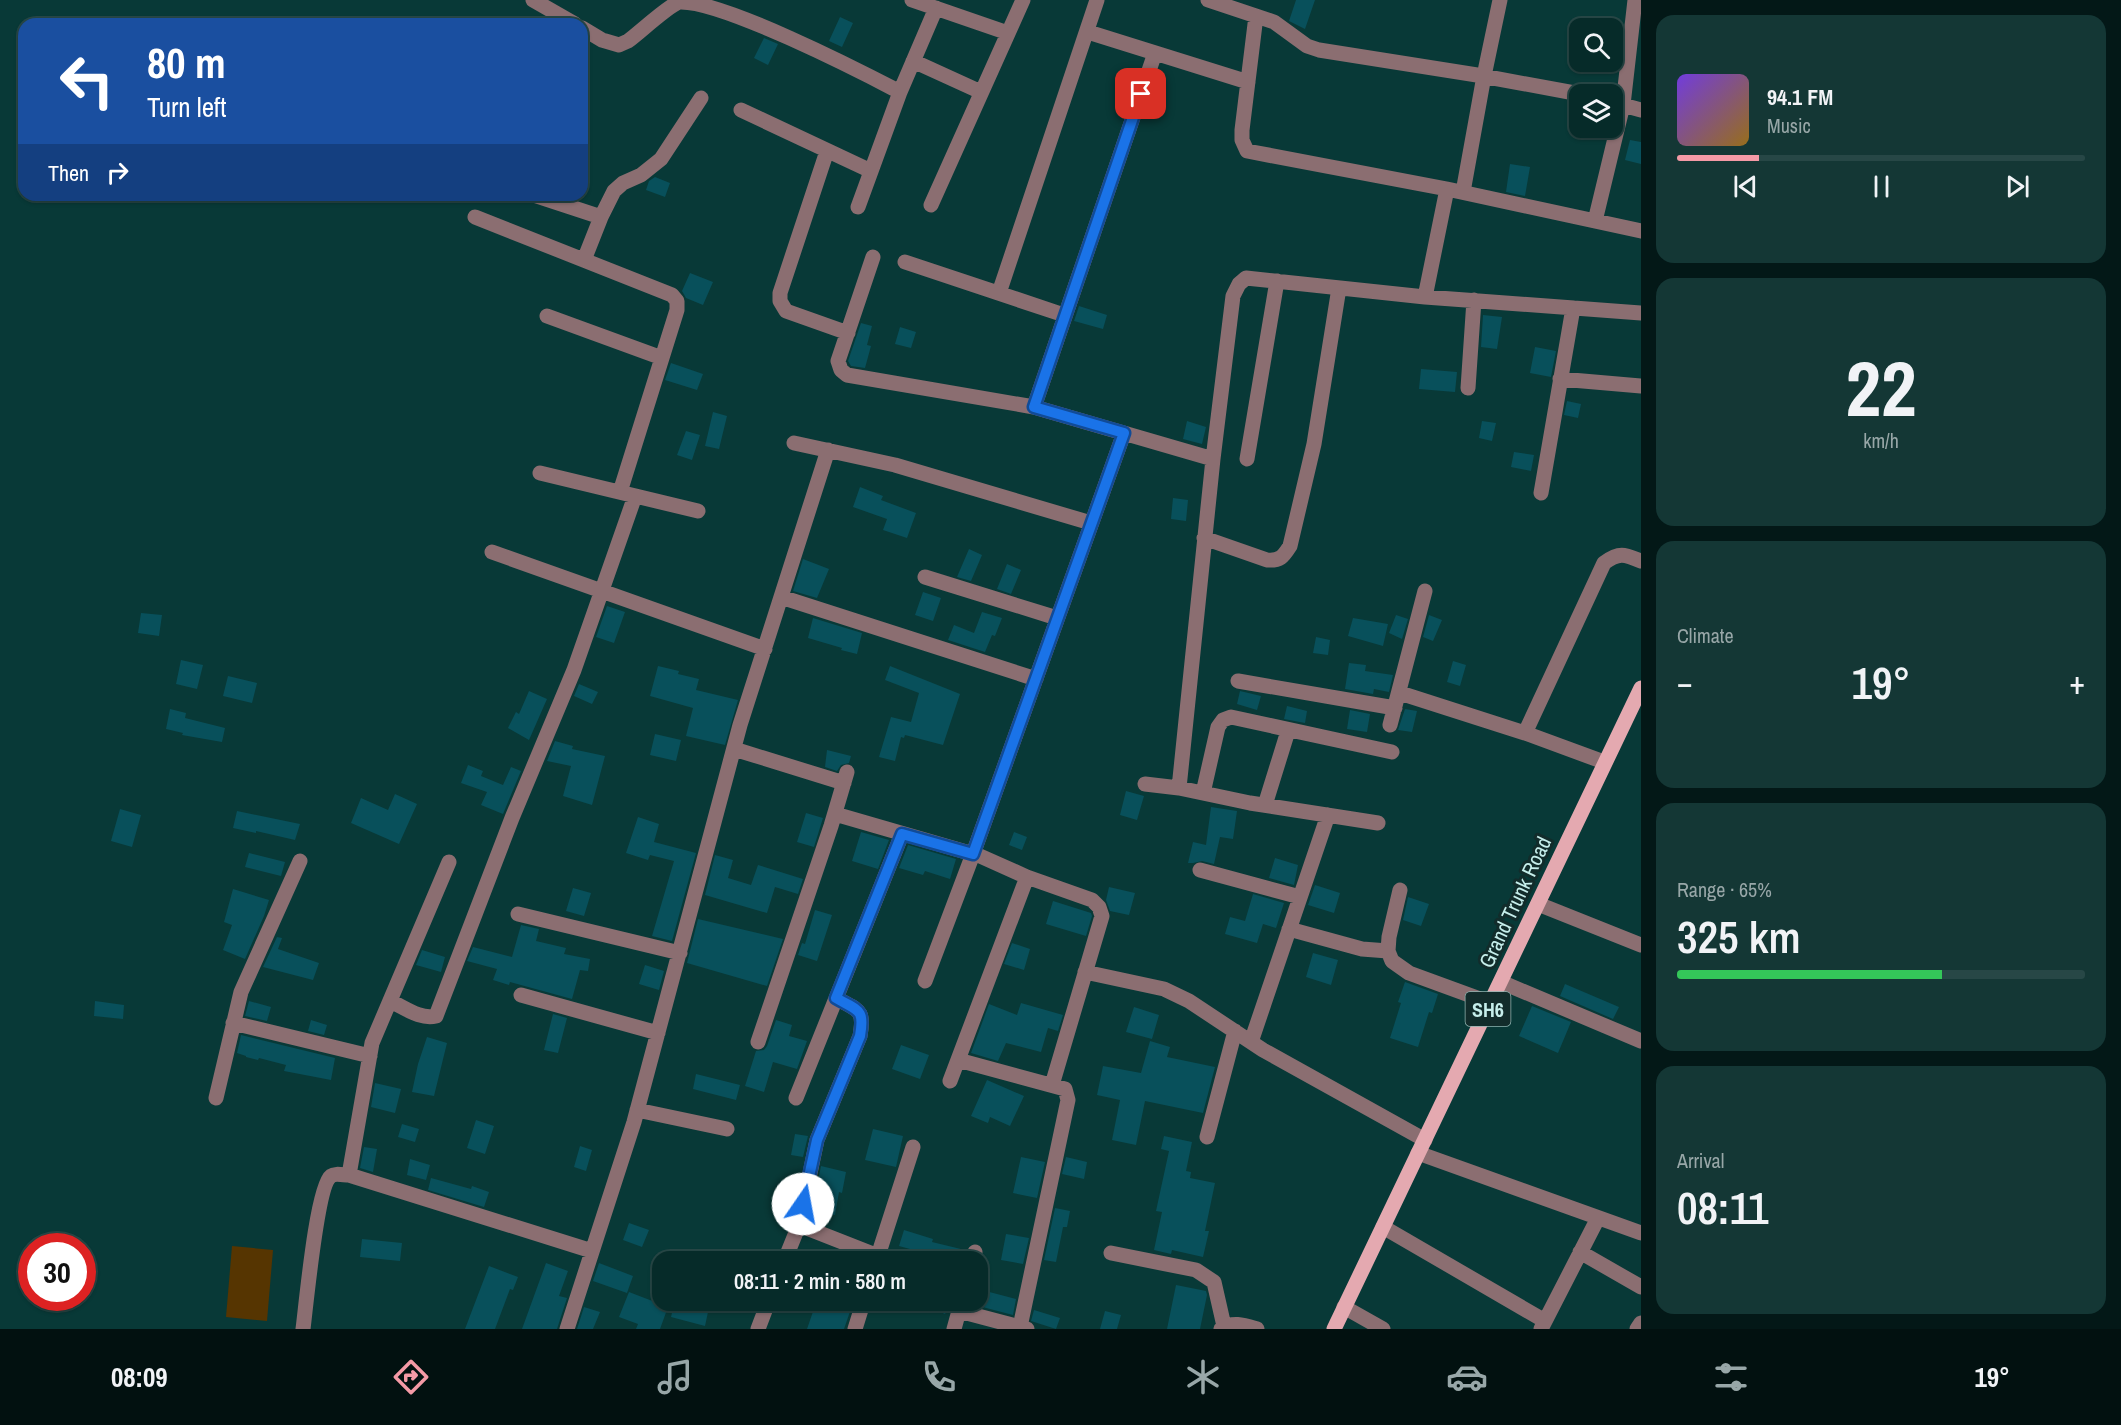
<!DOCTYPE html>
<meta charset="utf-8">
<style>
body{margin:0;font-family:"Archivo Narrow",sans-serif;background:#143735;color:#f1f3f6;height:100vh;display:flex;flex-direction:column;font-size:22px;white-space:nowrap}
*{box-sizing:border-box;margin:0}
p{font-size:20px;color:#98a7a8}
.icon{flex:none;width:33px;height:33px;fill:none;stroke:currentColor;stroke-width:2;stroke-linecap:round;stroke-linejoin:round}
.map{position:relative;flex:1;overflow:hidden}
.sheet{display:flex;flex-direction:column;gap:15px;padding:15px;background:#031817;width:480px}
.sheet>*{flex:none}
.hud{position:absolute;left:18px;top:18px;width:570px;height:183px;border-radius:18px;box-shadow:0 2px 4px #0004,0 0 0 2px #274746;background:#1a4fa0;color:#fff;overflow:hidden}
.tools{position:absolute;left:1569px;top:18px;display:grid;gap:12px}
.tools a{display:grid;place-items:center;width:54px;height:54px;border-radius:12px;background:#062b29;box-shadow:0 2px 4px #0004,0 0 0 2px #274746;font-size:30px}
.speed{position:absolute;left:18px;top:1233px;display:flex;gap:12px;font-size:30px;font-weight:700;text-align:center}
.speed>*{display:grid;place-content:center;width:78px;height:78px;border-radius:50%;background:#062b29;box-shadow:0 2px 4px #0004,0 0 0 2px #274746;line-height:1}
.speed .limit{border:9px solid #d22;background:#fff;color:#111}
.pin{position:absolute;display:grid;place-items:center;width:51px;height:51px;color:#fff;margin:-26px;border-radius:12px;box-shadow:0 3px 9px #0006}
.me{position:absolute;width:66px;margin:-33px;rotate:12deg;stroke-linejoin:round;filter:drop-shadow(0 0 4px #0008)}
.turn{display:flex;align-items:center;gap:21px;height:126px;padding:0 30px;font-size:27px}
.turn .icon{width:78px;height:78px;stroke-width:2.5}
.turn b{display:block;font-size:42px;line-height:51px}
.then{display:flex;align-items:center;height:57px;padding:0 30px;background:#0003;gap:12px;font-size:22px}
.big{font-size:45px;font-weight:600;line-height:1.1}
.sheet .card{flex:1;display:flex;flex-direction:column;justify-content:center;gap:9px;min-width:0;padding:0 21px;border-radius:18px;background:#143735}
.sheet .dial{align-items:center;gap:0}
.dial b{font-size:78px;line-height:1}
.song{display:flex;align-items:center;gap:18px}
.cover{width:72px;height:72px;border-radius:9px;background:linear-gradient(135deg,hsl(260 70% 55%),hsl(40 70% 35%))}
.played{height:6px;border-radius:3px;background:linear-gradient(90deg,#f49aa6 20%,#274746 20%)}
.keys{display:flex;justify-content:space-around;direction:ltr}
.heat{display:flex;justify-content:space-between;align-items:center;font-size:33px;direction:ltr}
.charge{height:9px;border-radius:4px;background:linear-gradient(90deg,#34c759 65%,#274746 0)}
.trip{position:absolute;left:652px;top:1251px;width:336px;height:60px;border-radius:18px;background:#062b29;box-shadow:0 2px 4px #0004,0 0 0 2px #274746;font-weight:600;line-height:60px;text-align:center}
.tabs{display:flex;height:96px;justify-content:space-around;align-items:center;background:#021110;color:#98a7a8}
.tabs .icon{width:42px;height:42px}
.tabs .current{color:#f49aa6}
.tabs b{font-size:27px;color:#f1f3f6}
main{display:flex;flex:1;min-height:0}
.map>svg:first-child{display:block}
.green{fill:#563501}
.building{fill:#08505b}
.lines{fill:none;stroke-linecap:round;stroke-linejoin:round}
.minor{stroke:#8b6e71;stroke-width:15}
.major{stroke:#e4a9b0;stroke-width:15}
.route-casing{stroke:#114b97;stroke-width:15}
.route{stroke:#1a73e8;stroke-width:10}
.labels{text-anchor:middle;dominant-baseline:central;stroke-width:6;stroke-linejoin:round;paint-order:stroke}
.shield{fill:#122c2b;stroke:#90b4b1;stroke-width:1.5}
.shield-label{font-size:20px;font-weight:bold;fill:#c6eeeb}
.street-label{font-size:21px;fill:#c6eeeb;stroke:#122c2b}
</style>
<main>
<div class="map">
<svg width="1641" height="1329" viewBox="0 0 1641 1329">
<rect width="100%" height="100%" fill="#083937"/>
<!-- green -->
<path class="green" d="M232,1246L273,1250L267,1321L226,1317Z"/>
<!-- building -->
<path class="building" d="M1296,0H1315L1305,29L1289,21Z
M840,17L853,23L842,47L829,41Z
M764,38L778,44L768,65L754,58Z
M1630,140L1641,142V164L1625,160Z
M1510,164L1530,167L1525,196L1506,192Z
M655,177L670,183L665,197L646,190L649,181Z
M690,273L713,282L703,305L686,298L682,291Z
M1079,306L1107,315L1103,329L1074,321Z
M1483,315L1502,317L1497,349L1481,347Z
M861,323L872,326L867,345L871,346L865,368L851,366L848,361Z
M900,327L916,332L911,348L895,344Z
M1535,347L1556,351L1551,377L1530,373Z
M671,363L703,374L697,390L665,380Z
M1421,369L1457,372L1455,392L1419,389Z
M1567,401L1581,404L1578,418L1564,415Z
M713,412L727,416L719,449L705,446Z
M1187,421L1206,427L1202,444L1183,439Z
M1482,421L1496,423L1492,441L1479,438Z
M686,431L700,435L692,460L677,455Z
M1514,452L1534,455L1531,471L1511,467Z
M860,487L883,496L881,500L916,513L907,538L883,530L887,519L853,507Z
M1173,498L1188,500L1186,521L1171,519Z
M969,549L982,555L971,581L957,577Z
M803,559L829,569L817,598L793,591Z
M1007,564L1021,570L1011,594L997,589Z
M923,592L941,598L933,621L915,615Z
M607,606L625,612L614,643L596,637Z
M982,612L1002,618L995,636L992,635L985,652L948,640L954,625L974,633Z
M141,613L162,615L159,636L138,633Z
M1396,615L1408,619L1402,639L1389,633Z
M1429,615L1442,620L1433,641L1423,637Z
M813,618L862,633L857,654L841,650L842,648L808,638Z
M1353,618L1388,624L1383,646L1348,636Z
M1316,637L1330,640L1328,655L1313,653Z
M181,660L203,665L197,689L176,684Z
M1453,661L1466,665L1460,686L1447,682Z
M1349,663L1366,665L1365,671L1393,675L1389,692L1374,689L1373,694L1345,689Z
M658,666L679,671L678,674L699,679L696,690L738,700L725,745L686,736L693,708L650,696Z
M890,666L960,694L943,745L905,735L904,738L901,737L895,761L879,757L891,717L911,722L919,693L885,680Z
M228,676L257,683L252,703L223,696Z
M579,684L598,692L592,704L574,696Z
M529,691L547,699L529,740L508,728L516,712L519,714Z
M1240,691L1261,696L1257,710L1237,704Z
M1287,706L1307,711L1305,723L1284,719Z
M170,709L186,713L185,718L225,728L222,742L182,735L183,733L166,729Z
M1405,709L1417,711L1412,732L1398,730Z
M1350,710L1370,714L1367,732L1347,729Z
M655,734L681,740L676,761L650,755Z
M555,741L573,746L572,749L605,756L592,805L563,796L571,766L547,761Z
M827,750L851,756L849,763L841,765L837,771L825,767Z
M468,765L483,771L481,776L503,785L511,767L521,771L503,814L481,805L487,792L461,783Z
M1126,791L1144,796L1137,820L1120,815Z
M395,794L417,804L399,844L351,823L361,798L388,810Z
M1211,807L1237,811L1233,839L1220,837L1214,864L1202,861L1193,863H1188L1193,842L1206,845Z
M120,809L141,815L132,847L111,841Z
M237,811L300,824L295,840L256,831V833L233,828Z
M806,813L823,818L814,847L797,842Z
M638,817L659,824L654,842L696,853L672,941L652,936L674,861L650,855L648,860L626,853Z
M861,832L889,840L878,869L852,861Z
M1014,832L1027,837L1022,850L1009,845Z
M908,845L956,859L950,879L925,871L923,875L899,868Z
M249,853L285,862L281,876L245,867Z
M715,855L733,860L728,878L751,885L758,865L803,879L798,894L775,887L767,913L705,895Z
M1275,858L1298,865L1294,885L1269,878Z
M1315,885L1340,893L1334,913L1308,905Z
M1109,887L1135,893L1129,915L1110,911L1106,900Z
M573,888L591,893L584,916L566,911Z
M233,889L269,900L264,916L245,959L223,950L232,925L224,922Z
M1253,894L1284,903L1276,928L1263,924L1257,943L1225,934L1230,917L1245,921Z
M1408,897L1429,904L1421,926L1403,920Z
M1053,901L1091,913L1092,916L1086,936L1046,924Z
M815,910L832,915L817,961L798,955L802,943L805,944Z
M698,919L783,939L767,986L687,963Z
M521,925L539,929L536,941L566,948L564,954L590,959L588,971L580,970L572,999L510,982L509,985L493,980L497,969L467,961L473,947L512,957Z
M277,937L282,938L278,949L319,963L313,980L263,967Z
M1012,943L1030,949L1024,970L1004,964Z
M422,950L445,957L441,972L416,965Z
M1313,953L1338,960L1331,985L1306,977Z
M645,965L664,971L659,990L639,984Z
M1405,982L1438,994L1432,1013L1429,1012L1418,1047L1390,1038L1401,1003L1398,1002Z
M1565,984L1619,1007L1613,1019L1560,996Z
M95,1001L124,1005L123,1019L94,1016Z
M249,1001L271,1007L267,1021L245,1016Z
M1021,1003L1063,1015L1058,1031L1048,1028L1041,1052L1006,1043L998,1061L971,1053L989,1004L1017,1015Z
M1532,1006L1571,1022L1558,1053L1519,1036Z
M1134,1007L1159,1015L1152,1039L1126,1032Z
M553,1014L567,1018L558,1053L544,1050Z
M311,1020L327,1025L324,1035L308,1031Z
M776,1020L792,1025L789,1036L807,1041L797,1069L773,1062L764,1092L745,1086L756,1051L764,1050L767,1046Z
M241,1035L335,1058L331,1080L284,1071L286,1065L259,1058L258,1060L246,1057V1056L237,1053Z
M427,1037L447,1043L434,1096L412,1092L418,1064Z
M1150,1041L1170,1047L1167,1057L1215,1067L1203,1113L1145,1101L1136,1145L1112,1140L1120,1100L1097,1095L1103,1066L1141,1073Z
M901,1045L929,1055L920,1079L892,1069Z
M696,1074L740,1085L736,1100L693,1089Z
M987,1080L1024,1096L1010,1126L990,1117L988,1123L971,1116Z
M375,1083L401,1089L395,1113L371,1107Z
M476,1120L494,1126L485,1154L467,1148Z
M402,1124L419,1129L415,1142L398,1137Z
M873,1129L903,1136L896,1167L865,1160Z
M795,1134L808,1136L803,1157L791,1155Z
M1164,1136L1192,1142L1186,1171L1191,1172L1190,1178L1215,1183L1205,1231H1209L1203,1257L1172,1250L1171,1254L1154,1250L1162,1212L1156,1211L1169,1151L1161,1149Z
M580,1146L592,1150L586,1171L574,1167Z
M364,1147L377,1149L373,1172L360,1168Z
M1021,1157L1045,1162L1037,1198L1013,1193Z
M1066,1157L1087,1162L1084,1179L1062,1174Z
M410,1159L430,1165L426,1180L407,1175Z
M821,1166L846,1172L842,1193L839,1192L835,1215L812,1211Z
M431,1178L471,1189L472,1186L489,1192L484,1207L428,1190Z
M1055,1208L1070,1211L1067,1227H1063L1056,1262L1044,1260Z
M629,1223L649,1230L642,1247L623,1240Z
M904,1230L933,1239L932,1242L965,1250L963,1262H938L939,1257L899,1246Z
M1006,1234L1029,1238L1023,1264L1001,1260Z
M362,1239L402,1243L400,1261L360,1257Z
M546,1263L568,1271L559,1296L567,1298L557,1329H522Z
M599,1263L633,1276L627,1293L593,1281Z
M489,1266L518,1277L513,1290L510,1289L495,1329H465Z
M1176,1285L1206,1291L1207,1295L1200,1329H1167Z
M978,1289L1016,1299L1013,1315L971,1304V1300H978Z
M629,1292L668,1307L660,1329H636L638,1324L619,1317Z
M817,1300H854L844,1329H807Z
M912,1300H952L945,1314Z
M674,1304L708,1312L705,1326L671,1317Z
M584,1307L600,1312L593,1329H577Z
M1034,1310L1060,1318L1056,1329L1031,1321Z
M1105,1311L1121,1315L1117,1329H1100Z"/>
<g class="lines">
<!-- minor -->
<path class="minor" d="M533,0L575,24
M912,0L1008,33
M1208,0L1274,22L1307,46L1319,50L1477,75L1580,94
M1256,16L1242,130V140L1247,151L1447,189L1641,231
M582,28L602,40L619,45L628,41C639,33 668,6 679,2C721,0 858,70 900,92
M1088,32L1248,82
M913,61L981,92
M1612,102L1641,110
M741,110L871,171
M827,151L780,293V301L786,311L848,333
M1463,192L1484,76L1500,0
M534,195L601,217
M931,205L1023,0
M858,207L900,92L936,8
M475,217L672,295L677,301V310L620,492
M1595,221L1623,105L1635,0
M873,257L838,361L841,370L847,375L1034,407L1213,459
M584,260L601,217L614,191L623,183L641,175L661,159L701,98
M905,262L1064,315
M999,293L1097,0
M1425,297L1447,189
M547,316L662,358
M1560,379L1641,386
M1468,388L1474,300
M1034,407L1155,53
M794,443L895,465L1091,523
M1247,459L1277,281
M540,473L698,511
M1541,493L1573,308
M1204,538L1267,560C1280,561 1283,557 1290,546L1314,444L1339,288
M492,552L765,649
M925,577L1057,618
M781,597L1036,679
M1238,681L1395,708
M1400,693L1525,733L1604,762
M1390,725L1425,591
M1525,733L1604,563C1619,552 1624,554 1641,561
M734,749L844,783
M1145,784L1179,788L1250,803L1378,823
M1179,788L1213,459L1233,296L1239,284L1246,278L1425,297L1641,313
M1203,793L1218,727L1223,720L1231,717L1392,752
M1265,805L1288,731
M835,814L980,856L1027,877L1092,900L1099,907L1102,916L1052,1085
M1200,870L1300,897
M1400,890L1389,937L1388,951L1392,961L1409,973L1491,1003
M1538,904L1641,945
M518,914L680,953
M1289,929L1362,949L1388,951
M1085,972L1164,989L1189,1001L1263,1050L1425,1140
M925,981L973,854L1124,433
M1501,982L1641,1041
M521,995L658,1033
M390,1001C404,1007 420,1020 436,1016L512,818L574,670L635,496
M233,1023L370,1056
M758,1042L831,826L847,772
M1251,1042L1328,815
M958,1060L1065,1089L1068,1100L1020,1327
M950,1081L1027,877
M216,1098L241,992L300,861
M796,1098L902,834
M637,1110L727,1129
M1207,1137L1235,1031
M1418,1153L1641,1233
M349,1175L372,1043L449,862
M799,1225L878,1256
M1383,1227L1545,1321
M1580,1252L1641,1287
M1111,1253L1196,1270L1214,1282L1224,1326
M784,1262L799,1225L817,1140L860,1036C865,1008 858,1011 836,998
M876,1262L913,1147
M972,1262L975,1252
M1344,1307L1383,1329
M959,1311L1027,1329
M303,1329C306,1306 317,1186 331,1176C335,1173 343,1175 349,1175L592,1251
M567,1329L634,1122L740,725L828,450
M758,1329L769,1300
M855,1329L864,1300
M954,1329L962,1300
M1221,1329C1233,1321 1244,1325 1257,1329
M1541,1329L1598,1218
M1637,1329L1641,1323"/>
<!-- major -->
<path class="major" d="M1334,1329L1641,688"/>
</g>
<g class="lines">
<!-- route casing -->
<g class="route-casing">
<path id="route" d="M803,1204L817,1140L860,1036C865,1008 858,1011 836,998L902,834L973,854L1124,433L1034,407L1141,94"/>
</g>
<!-- route -->
<use href="#route" class="route"/>
</g>
<g class="labels">
<!-- shield labels -->
<rect class="shield" x="1465.5" y="992" width="45" height="34" rx="4.5"/>
<g class="shield-label">
<text x="1488" y="1009">SH6</text>
</g>
<!-- street labels -->
<g class="street-label">
<text transform="translate(1515 902) rotate(-65)">Grand Trunk Road</text>
</g>
</g>
</svg>
<div class="tools">
<a><svg class="icon" aria-label="search" viewBox="0 0 24 24"><circle cx="10" cy="10" r="6"/><path d="M15 15l6 6"/></svg></a>
<a><svg class="icon" aria-label="layers" viewBox="0 0 24 24"><path d="M12 4l9 5-9 5-9-5zM3 14l9 5 9-5"/></svg></a>
</div>
<div class="speed"><div class="limit">30</div></div>
<div class="pin" style="left:1141px;top:94px;background:#d93025"><svg class="icon" aria-label="arrive" viewBox="0 0 24 24"><path d="M6 21V4h12l-3 4 3 4H6"/></svg></div>
<svg class="me" style="left:803px;top:1204px" viewBox="-20 -20 40 40"><circle r="19" fill="#fff"/><path d="M0-13L10 11 0 6-10 11z" fill="#1a73e8"/></svg>
<div class="trip">08:11 · 2 min · 580 m</div>
<div class="hud">
<div class="turn"><svg class="icon" aria-label="left" viewBox="0 0 24 24"><path d="M17 20v-9H6M10 6l-5 5 5 5"/></svg><div><b>80 m</b>Turn left</div></div>
<div class="then">Then<svg class="icon" aria-label="right" viewBox="0 0 24 24"><path d="M7 20v-9h11M14 6l5 5-5 5"/></svg></div>
</div>
</div>
<section class="sheet">
<div class="card">
<div class="song"><i class="cover"></i><div><b>94.1 FM</b><p>Music</p></div></div>
<div class="played"></div>
<div class="keys"><svg class="icon" aria-label="previous" viewBox="0 0 24 24"><path d="M18 5L8 12l10 7zM5 5v14"/></svg><svg class="icon" aria-label="pause" viewBox="0 0 24 24"><path d="M8 5v14M16 5v14"/></svg><svg class="icon" aria-label="next" viewBox="0 0 24 24"><path d="M6 5l10 7-10 7zM19 5v14"/></svg></div>
</div>
<div class="card dial"><b>22</b><p>km/h</p></div>
<div class="card"><p>Climate</p>
<div class="heat"><a>−</a><b class="big">19°</b><a>+</a></div>
</div>
<div class="card"><p>Range · 65%</p><b class="big">325 km</b><div class="charge"></div></div>
<div class="card"><p>Arrival</p><b class="big">08:11</b></div>
</section>
</main>
<nav class="tabs">
<b>08:09</b>
<svg class="icon current" aria-label="directions" viewBox="0 0 24 24"><path d="M12 3l9 9-9 9-9-9zM9 14v-3h6M13 9l2 2-2 2"/></svg>
<svg class="icon" aria-label="music" viewBox="0 0 24 24"><path d="M9 18V5l10-2v13"/><circle cx="6" cy="18" r="3"/><circle cx="16" cy="16" r="3"/></svg>
<svg class="icon" aria-label="phone" viewBox="0 0 24 24"><path d="M5 4h4l2 5-3 2q2 4 5 5l2-3 5 2v4C11 20 4 13 5 4z"/></svg>
<svg class="icon" aria-label="climate" viewBox="0 0 24 24"><path d="M12 3v18M4 7l16 10M4 17L20 7"/></svg>
<svg class="icon" aria-label="car" viewBox="0 0 24 24"><path d="M5 17H2v-5l4-1 3-4h7l3 4 3 1v5h-3M9 17h6M6 11h13"/><circle cx="7" cy="17" r="2"/><circle cx="17" cy="17" r="2"/></svg>
<svg class="icon" aria-label="filters" viewBox="0 0 24 24"><path d="M4 7h16M4 17h16"/><circle cx="9" cy="7" r="2"/><circle cx="15" cy="17" r="2"/></svg>
<b>19°</b>
</nav>
